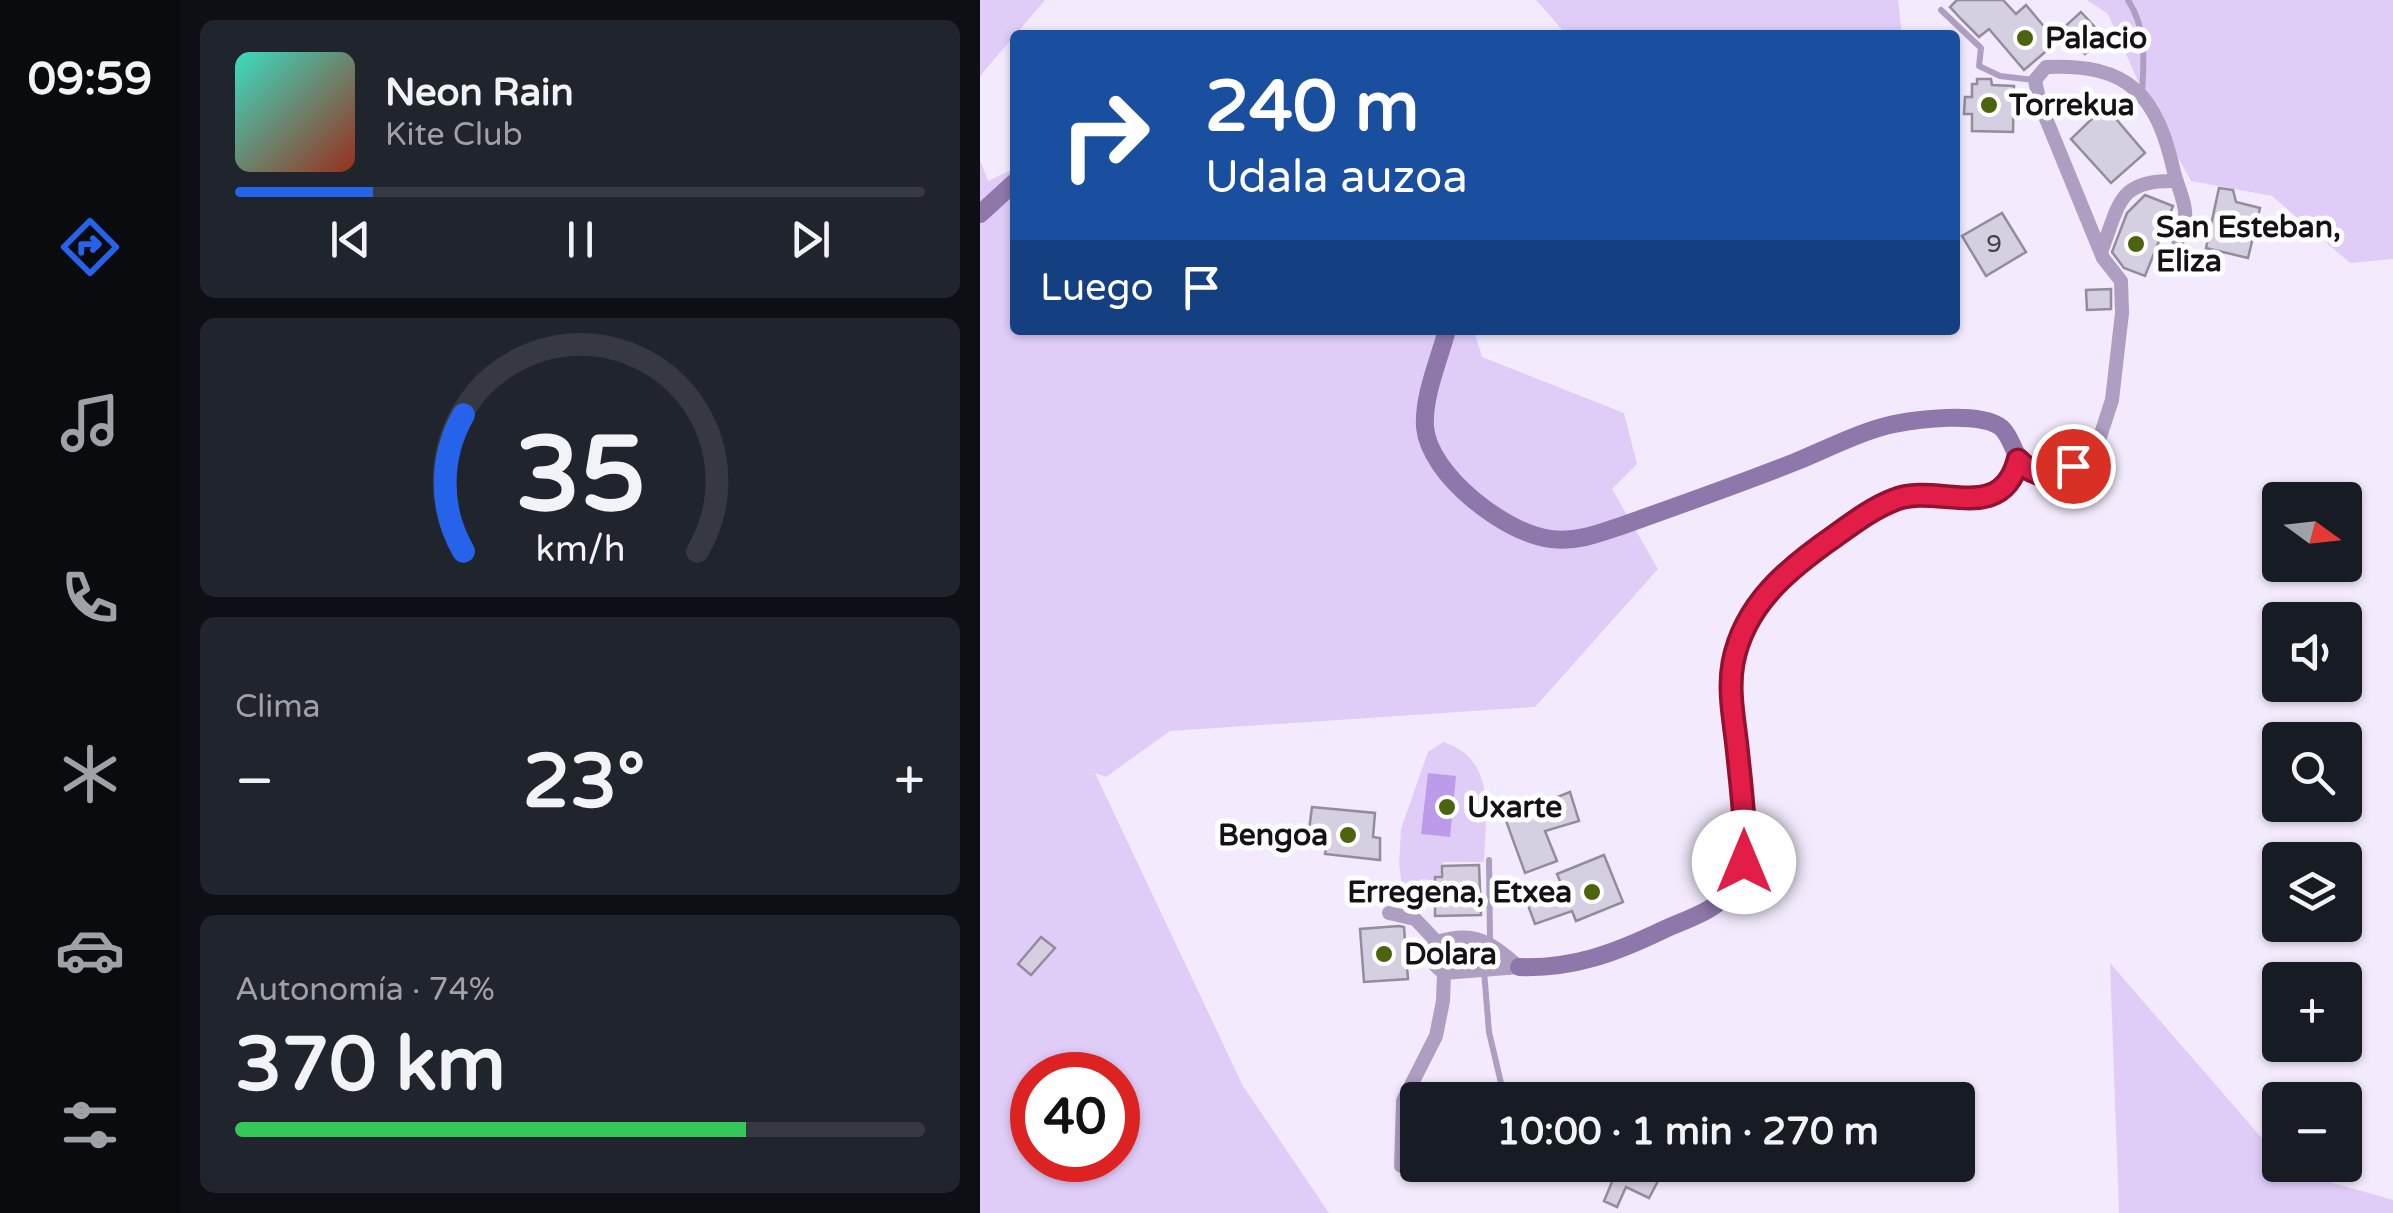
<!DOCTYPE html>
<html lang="es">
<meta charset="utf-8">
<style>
body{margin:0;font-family:"Varela Round",sans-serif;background:#20242c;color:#f1f3f6;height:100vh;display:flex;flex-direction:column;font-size:38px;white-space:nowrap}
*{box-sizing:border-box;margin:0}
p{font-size:32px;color:#9ea1a6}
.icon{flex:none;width:55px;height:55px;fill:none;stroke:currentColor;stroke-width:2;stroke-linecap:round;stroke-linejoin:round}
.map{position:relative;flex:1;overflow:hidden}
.sheet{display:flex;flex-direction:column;gap:20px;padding:20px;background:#0d0f14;width:800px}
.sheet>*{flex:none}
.banner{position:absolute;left:30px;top:30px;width:950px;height:305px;border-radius:10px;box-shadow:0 2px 8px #0004;background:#1a4fa0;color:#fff;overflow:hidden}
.needle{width:65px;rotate:105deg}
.controls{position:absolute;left:1282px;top:482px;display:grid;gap:20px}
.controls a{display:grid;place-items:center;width:100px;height:100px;border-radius:10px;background:#171b24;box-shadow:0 2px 8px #0004;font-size:50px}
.speed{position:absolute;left:30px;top:1052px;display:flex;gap:20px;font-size:50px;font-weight:700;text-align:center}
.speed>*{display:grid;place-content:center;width:130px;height:130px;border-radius:50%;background:#171b24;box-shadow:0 2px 8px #0004;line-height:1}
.speed .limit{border:15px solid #d22;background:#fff;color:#111}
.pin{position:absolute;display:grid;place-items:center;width:85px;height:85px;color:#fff;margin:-42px;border:5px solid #fff;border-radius:50%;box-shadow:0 2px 10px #0007}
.me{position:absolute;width:110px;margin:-55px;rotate:0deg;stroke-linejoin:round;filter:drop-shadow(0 0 8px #0008)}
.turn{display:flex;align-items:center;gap:35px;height:210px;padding:0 30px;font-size:45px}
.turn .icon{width:130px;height:130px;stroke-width:2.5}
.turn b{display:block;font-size:70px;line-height:85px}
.then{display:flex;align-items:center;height:95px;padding:0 30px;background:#0003;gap:20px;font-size:38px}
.big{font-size:75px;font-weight:800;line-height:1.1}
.sheet .card{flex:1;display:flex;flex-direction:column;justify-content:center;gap:15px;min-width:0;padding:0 35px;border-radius:15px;background:#20242c}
.sheet .dial{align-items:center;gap:0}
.dial svg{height:260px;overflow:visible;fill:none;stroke:#363941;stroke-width:7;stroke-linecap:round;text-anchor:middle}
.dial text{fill:#f1f3f6;stroke:none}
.song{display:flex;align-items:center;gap:30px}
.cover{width:120px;height:120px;border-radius:15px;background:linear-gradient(135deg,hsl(170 70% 55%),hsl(10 70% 35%))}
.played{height:10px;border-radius:5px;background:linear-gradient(90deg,#2563eb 20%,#363941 20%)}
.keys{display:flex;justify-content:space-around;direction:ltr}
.heat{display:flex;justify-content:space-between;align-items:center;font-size:55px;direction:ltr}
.charge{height:15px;border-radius:8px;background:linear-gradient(90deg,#34c759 74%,#363941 0)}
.trip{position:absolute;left:420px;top:1082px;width:575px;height:100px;border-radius:10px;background:#171b24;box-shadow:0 2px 8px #0004;font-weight:800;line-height:100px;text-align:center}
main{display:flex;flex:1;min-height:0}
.tab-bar{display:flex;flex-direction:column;width:180px;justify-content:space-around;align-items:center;background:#090b0e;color:#9ea1a6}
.tab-bar .icon{width:70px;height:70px}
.tab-bar .on{color:#2563eb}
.tab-bar b{font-size:45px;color:#f1f3f6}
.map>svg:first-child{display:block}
.green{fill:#dfcdf8;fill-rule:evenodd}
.water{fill:#be9aea}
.building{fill:#d6cfe1;stroke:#938c9c;stroke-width:2.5}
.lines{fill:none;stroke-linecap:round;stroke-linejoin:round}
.lane{stroke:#ad9ec2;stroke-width:6}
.street{stroke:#ad9ec2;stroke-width:14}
.secondary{stroke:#8e77aa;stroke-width:18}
.route-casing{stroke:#92132f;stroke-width:25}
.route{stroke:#e11d48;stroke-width:18}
.poi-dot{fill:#4c6310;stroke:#fff;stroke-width:4}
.labels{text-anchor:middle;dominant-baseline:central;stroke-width:10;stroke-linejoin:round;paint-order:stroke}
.number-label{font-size:25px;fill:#44404a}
.poi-label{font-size:30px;font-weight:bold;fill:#141117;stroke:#fff;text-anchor:start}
</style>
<main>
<nav class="tab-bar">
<b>09:59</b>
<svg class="icon on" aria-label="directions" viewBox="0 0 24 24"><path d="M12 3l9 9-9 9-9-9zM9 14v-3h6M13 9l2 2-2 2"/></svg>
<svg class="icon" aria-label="music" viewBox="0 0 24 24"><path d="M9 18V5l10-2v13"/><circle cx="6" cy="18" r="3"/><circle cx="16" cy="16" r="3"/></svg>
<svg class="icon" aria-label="phone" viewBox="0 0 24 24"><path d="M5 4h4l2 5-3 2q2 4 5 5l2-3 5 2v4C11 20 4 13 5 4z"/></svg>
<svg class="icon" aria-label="climate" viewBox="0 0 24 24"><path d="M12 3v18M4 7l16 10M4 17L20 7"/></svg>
<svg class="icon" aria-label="car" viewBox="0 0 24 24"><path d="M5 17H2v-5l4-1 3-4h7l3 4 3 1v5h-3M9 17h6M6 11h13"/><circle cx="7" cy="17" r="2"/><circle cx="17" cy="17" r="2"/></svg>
<svg class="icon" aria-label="filters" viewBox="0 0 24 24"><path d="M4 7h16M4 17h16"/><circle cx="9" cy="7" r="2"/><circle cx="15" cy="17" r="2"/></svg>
</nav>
<section class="sheet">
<div class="card">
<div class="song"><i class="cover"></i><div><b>Neon Rain</b><p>Kite Club</p></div></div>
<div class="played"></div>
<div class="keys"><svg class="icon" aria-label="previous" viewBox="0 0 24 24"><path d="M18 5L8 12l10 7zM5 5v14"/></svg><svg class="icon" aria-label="pause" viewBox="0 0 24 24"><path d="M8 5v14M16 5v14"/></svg><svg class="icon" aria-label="next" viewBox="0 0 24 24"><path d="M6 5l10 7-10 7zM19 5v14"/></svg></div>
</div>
<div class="card dial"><svg viewBox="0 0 100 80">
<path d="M14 69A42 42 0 1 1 86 69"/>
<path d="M14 69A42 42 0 0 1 14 27" stroke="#2563eb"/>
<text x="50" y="56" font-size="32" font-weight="700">35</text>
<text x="50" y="72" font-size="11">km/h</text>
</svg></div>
<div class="card"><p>Clima</p>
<div class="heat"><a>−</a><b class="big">23°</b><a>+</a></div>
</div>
<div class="card"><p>Autonomía · 74%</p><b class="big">370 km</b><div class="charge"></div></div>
</section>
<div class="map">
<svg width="1413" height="1213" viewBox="0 0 1413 1213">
<rect width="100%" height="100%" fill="#f3ebfd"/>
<!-- green -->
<path class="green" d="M0,0H65L0,76Z
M556,0H918L922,35H587Z
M1107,0H1413V259L1370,263L1292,196L1211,181L1167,101L1128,14Z
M0,160L8,181L35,168V330H494L502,357L644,413L657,464L632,489L678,569L555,707L190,731L126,777L115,773L263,1086L349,1213H0ZM52,1075H138V1160H52Z
M463,742C518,759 505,817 504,862H463L459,881L441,879L439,886L422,885L419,864L421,829L448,752Z
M1130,963L1300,1159V1165H1305L1311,1171L1413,1200V1213H1139Z"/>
<!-- water -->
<path class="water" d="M448,773L476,776L470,837L441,834Z"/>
<!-- building -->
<path class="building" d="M977,0H1023L1036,14L1046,5L1077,42L1044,70L1009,29L999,37L982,20L970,7Z
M1101,12L1124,37L1105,54L1082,29Z
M997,79H1011L1012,85L1034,86L1033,132L992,131V114H984L985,97H992V84H997Z
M1125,106L1165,153L1131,183L1091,139Z
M1239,188L1253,190L1256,202L1280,208L1268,258L1226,248Z
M1165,195L1193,206L1165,276L1144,268L1132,252L1147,213Z
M1022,213L1046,252L1006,276L982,236Z
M1131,289V309L1107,310L1106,290Z
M590,792L599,821L565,831L577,861L545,873L525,818Z
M332,807L395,813L393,837L400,838V860L345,854L348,835L329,830Z
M624,855L643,902L596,921L592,911L555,924L546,900L582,886L577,874Z
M499,865L501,915L455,916V877H462V866Z
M419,926L424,927L428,979L384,982L380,929Z
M61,937L75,948L51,975L38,964Z
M639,1165H651L679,1179L669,1198L646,1187L637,1207L624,1201Z"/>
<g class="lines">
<!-- lane -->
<path class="lane" d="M1148,0C1167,29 1164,61 1162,94
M961,10L1001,48L999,66L1020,76L1054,80
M509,860L510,941
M504,971L509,1032L525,1100"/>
<!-- street -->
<path class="street" d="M1121,252C1140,204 1137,179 1197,181
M1038,460L1056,474L1077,475L1102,459L1118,443L1132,400L1142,313L1141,281L1123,258L1060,104L1055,80L1066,67C1150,63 1177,96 1194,172C1197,185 1207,205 1205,218C1204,225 1200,233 1198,240
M409,913L435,919L457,942
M457,942C447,955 451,964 464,973L539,967
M457,942C496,930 511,943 539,967
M421,1166L423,1101L456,1036L463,1001L464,973"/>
<!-- secondary -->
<path class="secondary" d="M0,214L35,182
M467,330C459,360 443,396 445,427C449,475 526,534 571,539C595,542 615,535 638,527C697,506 757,485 815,462C847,449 881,431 914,424C939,419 997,412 1019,426C1027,431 1031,443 1035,451C1038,461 1038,470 1032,479C1006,515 953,488 917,498C891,505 818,559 799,579C718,662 769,741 765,838C764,855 764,873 753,888C735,912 709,918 683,930C635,953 593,969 539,967"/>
</g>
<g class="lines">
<!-- route casing -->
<g class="route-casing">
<path id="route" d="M764,862C766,823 761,786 757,747C754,720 748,690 753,663C764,604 809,568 855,536C873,523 893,508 914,500C957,482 1021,526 1038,460C1055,478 1073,478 1093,466"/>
</g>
<!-- route -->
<use href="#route" class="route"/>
</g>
<!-- markers -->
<g class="poi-dot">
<circle cx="1045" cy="38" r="10"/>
<circle cx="1009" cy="105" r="10"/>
<circle cx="1156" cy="244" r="10"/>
<circle cx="467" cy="807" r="10"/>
<circle cx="368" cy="835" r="10"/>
<circle cx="612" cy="892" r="10"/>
<circle cx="404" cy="954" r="10"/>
</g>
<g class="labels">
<!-- number labels -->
<g class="number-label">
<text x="1014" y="244">9</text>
</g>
<!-- poi labels -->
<g class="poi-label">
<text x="1065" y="38">Palacio</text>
<text x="1029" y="105">Torrekua</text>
<text x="1176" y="227">San Esteban,<tspan x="1176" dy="34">Eliza</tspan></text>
<text x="487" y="807">Uxarte</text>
<text x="348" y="835" text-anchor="end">Bengoa</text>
<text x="592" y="892" text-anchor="end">Erregena, Etxea</text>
<text x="424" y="954">Dolara</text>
</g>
</g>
</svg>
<div class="controls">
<a><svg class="needle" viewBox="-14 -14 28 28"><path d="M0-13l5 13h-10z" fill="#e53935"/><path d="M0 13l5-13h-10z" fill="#9ea1a6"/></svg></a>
<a><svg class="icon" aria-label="sound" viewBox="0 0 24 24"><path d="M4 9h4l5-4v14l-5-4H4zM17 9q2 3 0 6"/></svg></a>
<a><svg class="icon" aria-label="search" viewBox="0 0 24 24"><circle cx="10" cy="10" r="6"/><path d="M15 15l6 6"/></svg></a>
<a><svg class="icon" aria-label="layers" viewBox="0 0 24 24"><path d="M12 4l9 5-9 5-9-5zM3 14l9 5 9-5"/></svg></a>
<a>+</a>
<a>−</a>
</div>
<div class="speed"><div class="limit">40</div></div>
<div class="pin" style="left:1093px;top:466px;background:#d93025"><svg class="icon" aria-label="arrive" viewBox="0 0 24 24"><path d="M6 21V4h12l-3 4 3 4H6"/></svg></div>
<svg class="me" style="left:764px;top:862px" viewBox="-20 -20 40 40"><circle r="19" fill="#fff"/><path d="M0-13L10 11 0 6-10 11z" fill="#e11d48"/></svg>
<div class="trip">10:00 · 1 min · 270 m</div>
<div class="banner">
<div class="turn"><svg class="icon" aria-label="right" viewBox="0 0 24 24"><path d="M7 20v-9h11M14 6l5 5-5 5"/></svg><div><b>240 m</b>Udala auzoa</div></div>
<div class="then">Luego<svg class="icon" aria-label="arrive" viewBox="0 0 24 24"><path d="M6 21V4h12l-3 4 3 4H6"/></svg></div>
</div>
</div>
</main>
